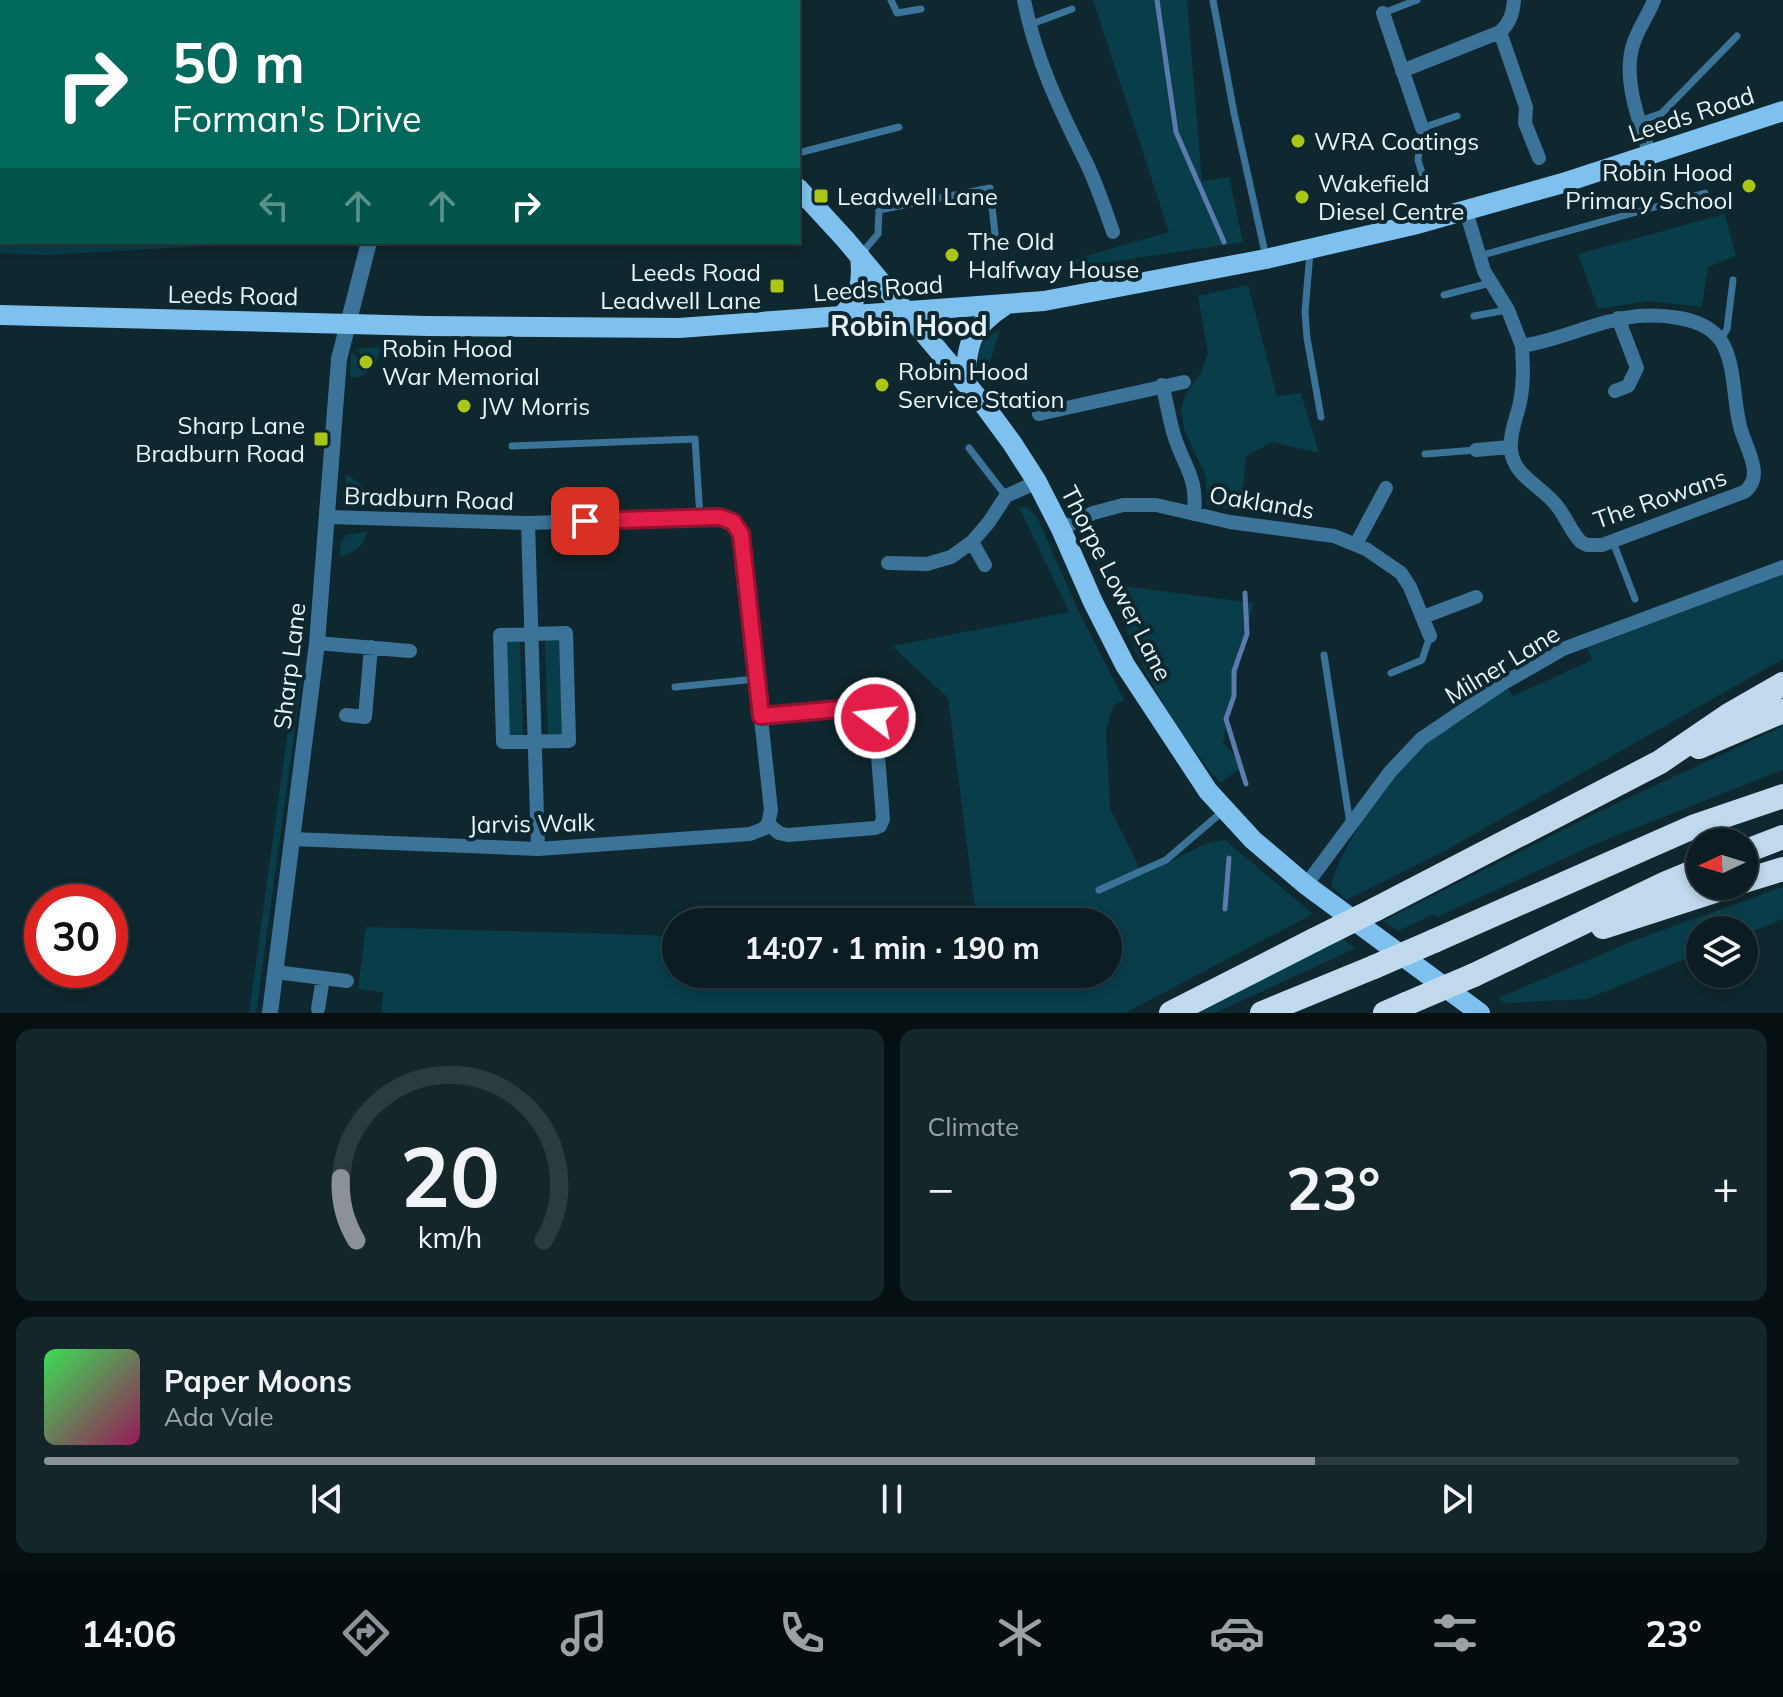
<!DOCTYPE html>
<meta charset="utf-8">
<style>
body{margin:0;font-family:Mulish,sans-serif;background:#14262a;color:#f1f3f6;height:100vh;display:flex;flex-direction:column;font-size:30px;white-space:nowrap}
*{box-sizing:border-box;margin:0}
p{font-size:26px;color:#9aa2a5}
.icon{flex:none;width:44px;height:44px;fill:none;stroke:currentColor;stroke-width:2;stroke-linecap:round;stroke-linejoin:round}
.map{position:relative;height:1013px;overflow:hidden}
.side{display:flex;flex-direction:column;gap:16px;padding:16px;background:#061013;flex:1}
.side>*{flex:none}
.hud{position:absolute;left:0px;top:0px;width:800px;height:244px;box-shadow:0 4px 12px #0003,0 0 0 2px #2b3b40;background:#00695c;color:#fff;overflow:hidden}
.needle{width:52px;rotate:266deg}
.buttons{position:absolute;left:1686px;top:828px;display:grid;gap:16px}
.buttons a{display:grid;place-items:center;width:72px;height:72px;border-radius:50%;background:#0b1d22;box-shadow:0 4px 12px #0003,0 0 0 2px #2b3b40;font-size:40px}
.speed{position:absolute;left:24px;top:884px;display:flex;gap:16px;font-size:40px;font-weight:700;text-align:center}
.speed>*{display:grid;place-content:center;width:104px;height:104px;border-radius:50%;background:#0b1d22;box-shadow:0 4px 12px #0003,0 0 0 2px #2b3b40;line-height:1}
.speed .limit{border:12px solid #d22;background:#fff;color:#111}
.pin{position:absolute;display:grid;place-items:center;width:68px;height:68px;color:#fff;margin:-34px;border-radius:16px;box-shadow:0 4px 12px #0006}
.me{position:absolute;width:88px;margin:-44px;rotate:285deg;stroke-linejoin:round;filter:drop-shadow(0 0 6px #0008)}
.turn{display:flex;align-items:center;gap:28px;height:168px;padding:0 40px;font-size:36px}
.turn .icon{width:104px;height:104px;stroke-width:2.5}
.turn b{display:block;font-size:56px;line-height:68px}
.lanes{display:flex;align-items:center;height:76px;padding:0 40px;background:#0003;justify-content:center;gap:40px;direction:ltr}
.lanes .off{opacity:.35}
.big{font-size:60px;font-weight:700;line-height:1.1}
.side .tile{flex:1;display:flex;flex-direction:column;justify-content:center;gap:12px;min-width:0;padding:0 28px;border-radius:16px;background:#14262a}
.side .dial{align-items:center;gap:0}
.dial svg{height:208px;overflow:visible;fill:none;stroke:#2b3b40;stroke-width:7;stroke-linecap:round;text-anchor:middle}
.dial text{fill:#f1f3f6;stroke:none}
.song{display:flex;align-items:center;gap:24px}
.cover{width:96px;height:96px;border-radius:12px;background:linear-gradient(135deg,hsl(130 70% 55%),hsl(330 70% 35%))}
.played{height:8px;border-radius:4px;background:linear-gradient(90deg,#8c9099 75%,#2b3b40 75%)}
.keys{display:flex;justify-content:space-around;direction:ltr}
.heat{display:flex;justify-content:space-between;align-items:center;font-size:44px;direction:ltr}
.side .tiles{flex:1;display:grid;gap:16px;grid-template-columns:1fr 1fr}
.tile:last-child{grid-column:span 2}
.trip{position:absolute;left:662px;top:908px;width:460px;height:80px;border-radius:40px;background:#0b1d22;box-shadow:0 4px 12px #0003,0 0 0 2px #2b3b40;font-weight:700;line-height:80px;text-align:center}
.tabs{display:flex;height:128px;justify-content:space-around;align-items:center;background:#040c0e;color:#9aa2a5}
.tabs .icon{width:56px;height:56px}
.tabs .active{color:#8c9099}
.tabs b{font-size:36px;color:#f1f3f6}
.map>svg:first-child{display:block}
.green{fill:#093d4a}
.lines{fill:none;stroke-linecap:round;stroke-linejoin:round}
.stream{stroke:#5a7bad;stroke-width:5}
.service{stroke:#3c7399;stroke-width:7}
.minor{stroke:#3c7399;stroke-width:14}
.tertiary{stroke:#3c7399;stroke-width:16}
.primary{stroke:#7ec0ee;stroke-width:20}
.motorway{stroke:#c0d9ec;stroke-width:24}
.motorway-bridge{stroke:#c0d9ec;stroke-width:24}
.route-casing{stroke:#92132f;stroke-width:20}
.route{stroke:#e11d48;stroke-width:14}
.poi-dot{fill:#aac717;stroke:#0f272e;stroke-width:3}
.labels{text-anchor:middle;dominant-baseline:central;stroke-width:8;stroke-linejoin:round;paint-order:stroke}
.street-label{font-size:24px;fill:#e7f5fa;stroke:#0f272e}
.poi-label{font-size:24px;fill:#e7f5fa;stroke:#0f272e;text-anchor:start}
.quarter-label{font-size:28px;font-weight:bold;fill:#e7f5fa;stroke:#0f272e}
</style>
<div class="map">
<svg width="1783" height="1013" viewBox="0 0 1783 1013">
<rect width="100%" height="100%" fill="#0f272e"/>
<!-- green -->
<path class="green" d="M1093,0H1187L1202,181L1229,177L1243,242L1052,271L1051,266L1169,232Z
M0,96L2,242H275L47,255L0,253Z
M1725,214L1736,256L1708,267L1702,307L1648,301L1598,309L1578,254Z
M1248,285L1277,396L1301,393L1319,453L1272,442L1246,456L1241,511L1207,505L1206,477L1184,429L1181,409L1186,393L1201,373L1208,353L1198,296Z
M1000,331L986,374C972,357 979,337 1000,331Z
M380,347C378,365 367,378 350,378L351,352L358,358L359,368L369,370L374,364L373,355L361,354L355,349Z
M346,475C361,481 367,490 370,506L350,502L345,491Z
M1019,507L1027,508L1037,517L1079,612L1124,700L1114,705L1106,730L1110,809L1143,875L1205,844L1225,840L1313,914L1125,1013H381L383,992L358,989L366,927L676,936V974H1108V922H891L975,908L948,698L892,646L1069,612Z
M367,532C363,546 354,554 340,556L341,542L346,535Z
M1783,574V659L1450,848L1346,900L1332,887C1334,853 1404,754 1434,735C1441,731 1449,729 1456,724C1474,713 1490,700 1507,688L1513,696L1592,660L1587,648Z
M1108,584L1253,603L1223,742L1243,767L1220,783C1168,721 1136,660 1108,584Z
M520,640L523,736H507L505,641Z
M545,640H562L564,735L548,736Z
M295,679L301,684L256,1013H249Z
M1783,726V770L1607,839L1437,917L1434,914L1398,931L1383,921L1598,812Z
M1783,887V919L1744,935V930H1700V953L1587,999L1504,1003L1498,998L1638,939Z
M1342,939L1356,948L1215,1013H1190Z"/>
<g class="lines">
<!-- stream -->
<path class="stream" d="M1157,0L1176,132L1224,242
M1245,593L1247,634L1234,671V696L1226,719L1246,784
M1225,909L1229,858"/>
<!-- service -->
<path class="service" d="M891,0L897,13L921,9
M1213,0L1234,113L1266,257
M1383,13L1417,0
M1029,25L1072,9
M1640,121L1662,113L1737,36
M798,153L899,127
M1425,183L1418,160L1422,128L1457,116
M1310,252L1305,312L1307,338L1321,417
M861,254L878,234L879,210L990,188L995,234
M1479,256L1705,193
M1444,295L1490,283
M1474,316L1507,310
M1721,339L1727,329L1733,280
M512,446L695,439L700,517
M969,448L1006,496
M1425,454L1476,450
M1613,542L1635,599
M1324,655L1350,824
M1391,673L1422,660L1430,636
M675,687L756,679
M1099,890L1166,860L1223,811"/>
<!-- minor -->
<path class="minor" d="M114,0L115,2
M1024,0C1035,58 1060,110 1086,162C1097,185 1105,209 1113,232
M1514,0C1513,13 1510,23 1500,32L1526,107L1525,123L1539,158
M242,2L244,0
M1383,13L1422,128
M1402,71L1500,32
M1650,156C1640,122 1622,80 1633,45C1637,30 1648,16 1654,0
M1466,211L1484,271L1508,310L1522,346C1580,336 1617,307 1679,318C1697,321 1715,328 1724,346C1736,371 1733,403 1741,430C1747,450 1765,477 1744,492L1602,545H1587L1581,542C1571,532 1566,517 1557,506C1543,487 1513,476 1511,450C1509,434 1517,417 1520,402C1524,383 1523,365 1522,346
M1162,385C1167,402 1169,419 1174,435C1184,468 1198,476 1194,514
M1615,391L1628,386L1637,368L1618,318
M1039,414L1184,382
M1476,450L1510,447
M328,517L528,523L720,517L733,522L741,534L771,810L768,824
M528,523L538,849
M1061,529L1093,513L1123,505H1156L1230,522L1334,536L1366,549L1401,573L1410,587L1430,636
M972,542L985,565
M1356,544L1386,488
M888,563L927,564L951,557L972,542L989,522L1006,496L1037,482
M1423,617L1476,597
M566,633L569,741L503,742L500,635Z
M317,643L410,651
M346,715L365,717L371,647
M761,716L861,707L869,709L875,718L883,819L880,826L875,828L788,835L779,833L768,824
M292,839L538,849L750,834L763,829L768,824
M1306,885L1390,772L1421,739L1502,684L1563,649L1783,567
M275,972L347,981
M318,1009L323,978"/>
<!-- tertiary -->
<path class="tertiary" d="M410,2V0
M270,1013L317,643L339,359L369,242"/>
<!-- primary -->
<path class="primary" d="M613,0L615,2
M798,188L845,239L984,405L1012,443L1037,482L1061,529L1093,602L1125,665L1208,791L1253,840L1306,885L1480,1013
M0,315L427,326L679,328L1044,301L1266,259L1413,225L1563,183L1783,111
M840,317C860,299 863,282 860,256
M965,383C967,344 970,328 1004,306"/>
<!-- motorway -->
<path class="motorway" d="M1699,747L1783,711
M1744,852L1783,837
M1744,881L1783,869
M1376,909L1660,762L1729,715L1783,684
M1603,927L1730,886
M1434,941L1695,826L1783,796
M1474,975L1666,883L1700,869
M1171,1013L1314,940
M1262,1013L1374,967
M1385,1013L1406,1004"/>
<!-- motorway-bridge -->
<path class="motorway-bridge" d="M1314,940L1376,909
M1374,967L1434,941
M1406,1004L1474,975"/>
</g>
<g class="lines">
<!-- route casing -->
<g class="route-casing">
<path id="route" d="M585,521L720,517L733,522L741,534L761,716L861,707L869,709L875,718"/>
</g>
<!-- route -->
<use href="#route" class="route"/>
</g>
<!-- markers -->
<g class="poi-dot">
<circle cx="1298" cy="141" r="8"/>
<circle cx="1749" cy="186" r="8"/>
<rect x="813" y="188" width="16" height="16" rx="4"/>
<circle cx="1302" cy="197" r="8"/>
<circle cx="952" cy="255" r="8"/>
<rect x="769" y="278" width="16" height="16" rx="4"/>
<circle cx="366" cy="362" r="8"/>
<circle cx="882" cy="385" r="8"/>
<circle cx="464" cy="406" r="8"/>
<rect x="313" y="431" width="16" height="16" rx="4"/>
</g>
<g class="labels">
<!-- street labels -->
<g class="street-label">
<text transform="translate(1691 114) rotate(-18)">Leeds Road</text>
<text transform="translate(878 288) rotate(-4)">Leeds Road</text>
<text transform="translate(233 295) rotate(1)">Leeds Road</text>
<text transform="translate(429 498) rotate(2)">Bradburn Road</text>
<text transform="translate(1660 498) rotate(-19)">The Rowans</text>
<text transform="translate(1262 502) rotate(9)">Oaklands</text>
<text transform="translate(1117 583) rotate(63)">Thorpe Lower Lane</text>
<text transform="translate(1502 664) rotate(-31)">Milner Lane</text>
<text transform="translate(289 666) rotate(-83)">Sharp Lane</text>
<text transform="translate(532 823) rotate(-1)">Jarvis Walk</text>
</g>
<!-- poi labels -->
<g class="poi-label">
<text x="1314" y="141">WRA Coatings</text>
<text x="1733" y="172" text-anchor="end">Robin Hood<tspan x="1733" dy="28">Primary School</tspan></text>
<text x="1318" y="183">Wakefield<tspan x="1318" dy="28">Diesel Centre</tspan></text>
<text x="837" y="196">Leadwell Lane</text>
<text x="968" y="241">The Old<tspan x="968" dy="28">Halfway House</tspan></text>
<text x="761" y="272" text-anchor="end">Leeds Road<tspan x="761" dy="28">Leadwell Lane</tspan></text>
<text x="382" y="348">Robin Hood<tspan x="382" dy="28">War Memorial</tspan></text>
<text x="898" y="371">Robin Hood<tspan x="898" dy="28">Service Station</tspan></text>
<text x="480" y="406">JW Morris</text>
<text x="305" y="425" text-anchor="end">Sharp Lane<tspan x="305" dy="28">Bradburn Road</tspan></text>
</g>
<!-- quarter labels -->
<g class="quarter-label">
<text x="909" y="325">Robin Hood</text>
</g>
</g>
</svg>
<div class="buttons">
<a><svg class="needle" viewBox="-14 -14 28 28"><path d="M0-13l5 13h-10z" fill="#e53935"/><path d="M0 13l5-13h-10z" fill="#9aa2a5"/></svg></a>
<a><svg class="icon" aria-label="layers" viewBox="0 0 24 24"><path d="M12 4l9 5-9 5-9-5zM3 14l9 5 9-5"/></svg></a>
</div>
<div class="speed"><div class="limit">30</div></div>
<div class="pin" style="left:585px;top:521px;background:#d93025"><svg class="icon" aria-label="arrive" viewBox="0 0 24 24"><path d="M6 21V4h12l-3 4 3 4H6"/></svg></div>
<svg class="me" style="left:875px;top:718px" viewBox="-20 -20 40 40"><circle r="17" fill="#e11d48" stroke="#fff" stroke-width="3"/><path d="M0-11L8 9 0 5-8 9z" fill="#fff"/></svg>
<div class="trip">14:07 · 1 min · 190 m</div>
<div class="hud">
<div class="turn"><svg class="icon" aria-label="right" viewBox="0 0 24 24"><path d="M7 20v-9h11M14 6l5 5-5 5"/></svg><div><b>50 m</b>Forman's Drive</div></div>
<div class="lanes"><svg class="icon off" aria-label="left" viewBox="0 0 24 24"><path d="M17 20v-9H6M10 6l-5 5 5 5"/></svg><svg class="icon off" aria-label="ahead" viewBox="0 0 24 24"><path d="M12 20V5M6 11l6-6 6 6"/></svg><svg class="icon off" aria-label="ahead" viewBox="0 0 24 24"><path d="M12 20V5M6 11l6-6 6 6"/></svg><svg class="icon" aria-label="right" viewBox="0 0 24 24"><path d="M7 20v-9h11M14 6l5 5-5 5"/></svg></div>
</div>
</div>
<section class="side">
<div class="tiles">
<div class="tile dial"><svg viewBox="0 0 100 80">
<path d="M14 69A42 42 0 1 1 86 69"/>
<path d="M14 69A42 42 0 0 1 8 45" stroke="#8c9099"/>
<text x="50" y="56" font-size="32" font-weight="700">20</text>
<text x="50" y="72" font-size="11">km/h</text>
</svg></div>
<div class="tile"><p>Climate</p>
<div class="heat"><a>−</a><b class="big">23°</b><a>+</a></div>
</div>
<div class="tile">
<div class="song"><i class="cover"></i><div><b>Paper Moons</b><p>Ada Vale</p></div></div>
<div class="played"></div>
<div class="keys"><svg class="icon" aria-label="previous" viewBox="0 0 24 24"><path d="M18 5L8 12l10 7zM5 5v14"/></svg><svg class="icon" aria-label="pause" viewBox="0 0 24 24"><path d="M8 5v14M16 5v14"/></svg><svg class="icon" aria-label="next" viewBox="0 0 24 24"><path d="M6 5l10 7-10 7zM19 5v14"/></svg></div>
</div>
</div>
</section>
<nav class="tabs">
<b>14:06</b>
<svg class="icon active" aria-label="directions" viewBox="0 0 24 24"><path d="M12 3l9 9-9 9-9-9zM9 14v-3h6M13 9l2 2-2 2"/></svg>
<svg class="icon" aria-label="music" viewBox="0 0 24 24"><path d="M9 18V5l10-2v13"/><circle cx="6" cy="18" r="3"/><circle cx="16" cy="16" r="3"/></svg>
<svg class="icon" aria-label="phone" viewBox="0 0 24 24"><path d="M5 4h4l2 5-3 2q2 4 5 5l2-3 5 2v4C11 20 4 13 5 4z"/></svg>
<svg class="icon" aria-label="climate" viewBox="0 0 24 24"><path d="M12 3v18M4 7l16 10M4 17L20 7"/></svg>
<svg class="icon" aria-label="car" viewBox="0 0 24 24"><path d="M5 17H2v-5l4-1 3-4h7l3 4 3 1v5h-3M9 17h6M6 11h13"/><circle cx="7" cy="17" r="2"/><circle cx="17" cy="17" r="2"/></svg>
<svg class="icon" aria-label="filters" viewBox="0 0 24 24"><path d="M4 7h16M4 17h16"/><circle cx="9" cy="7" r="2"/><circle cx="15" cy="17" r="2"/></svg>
<b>23°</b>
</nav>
